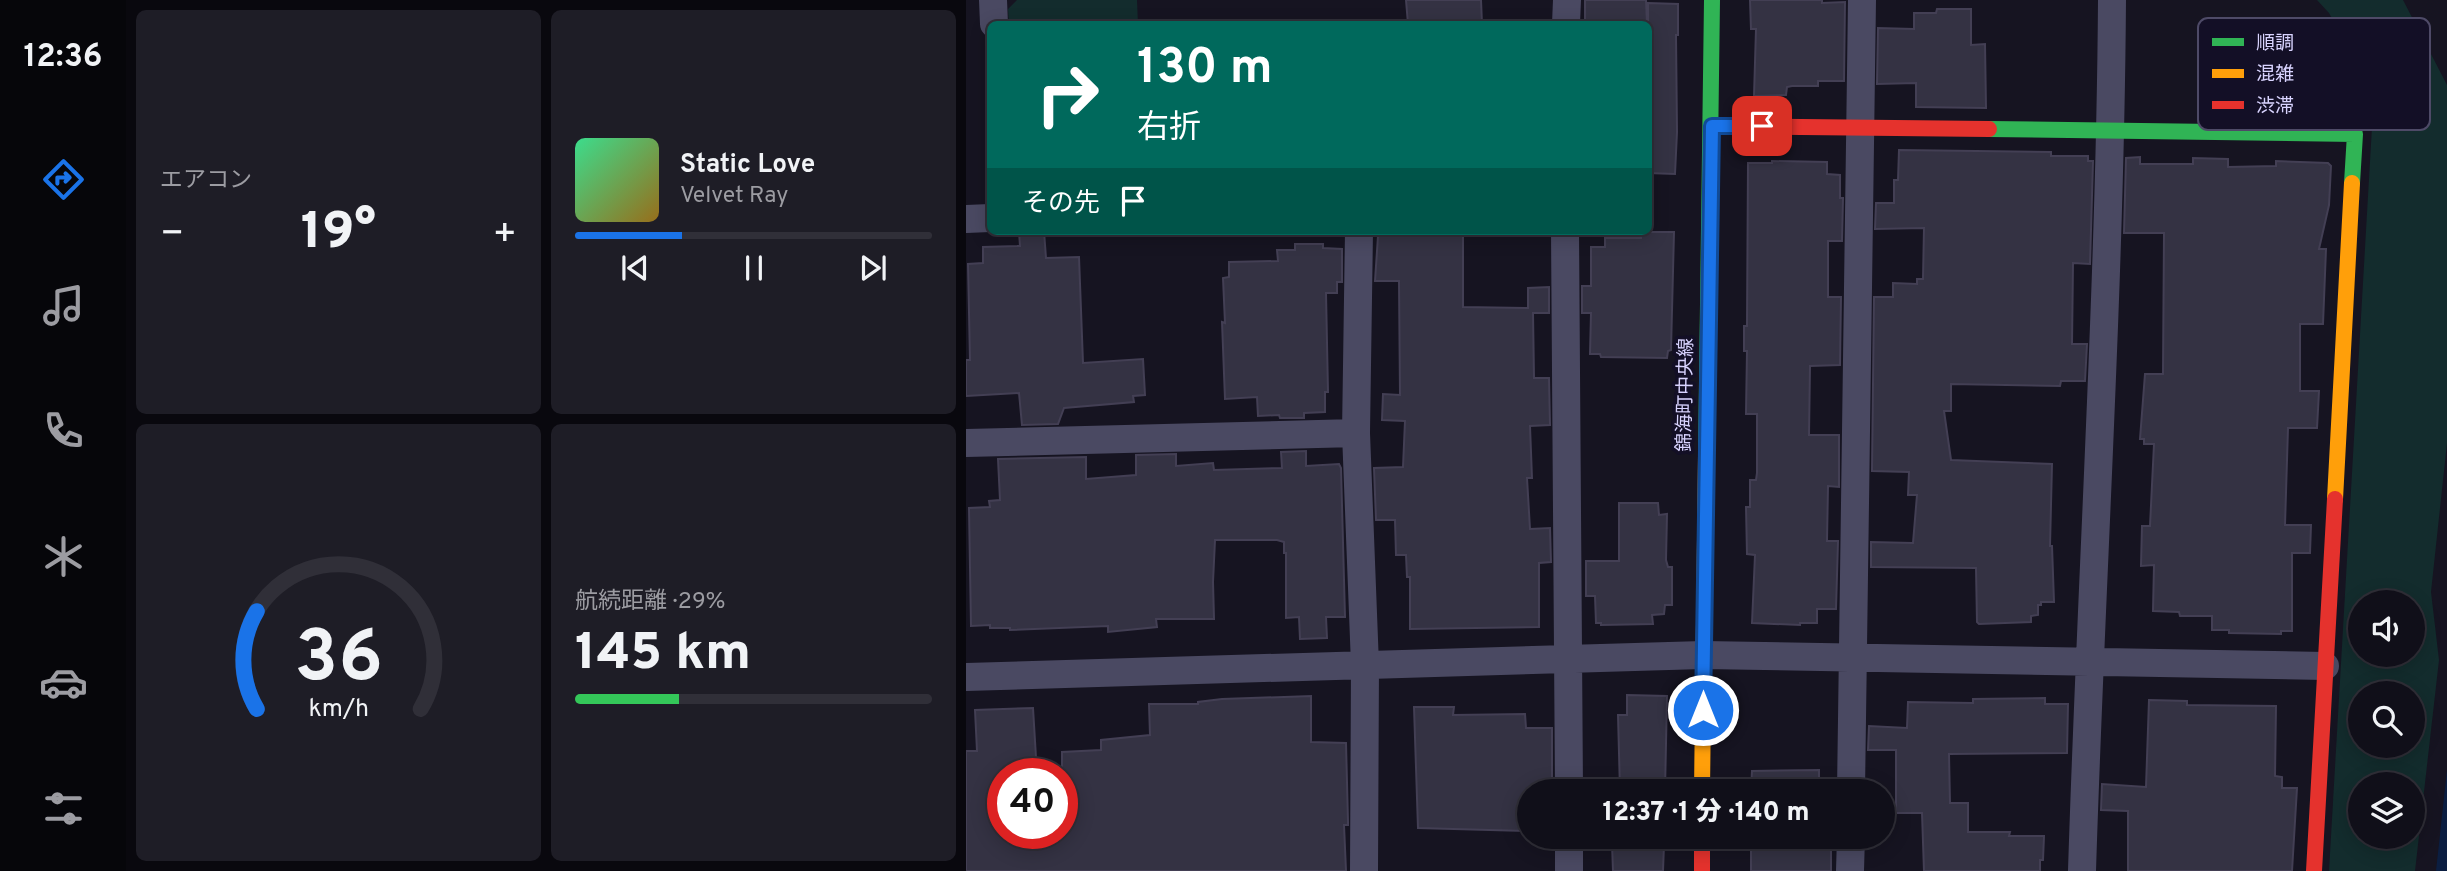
<!DOCTYPE html>
<html lang="ja">
<meta charset="utf-8">
<style>
body{margin:0;font-family:Overpass,"Noto Sans JP",sans-serif;background:#1e1d26;color:#f1f3f6;height:100vh;display:flex;flex-direction:column;font-size:26px;white-space:nowrap}
*{box-sizing:border-box;margin:0}
p{font-size:23px;color:#9c9ca2}
.icon{flex:none;width:38px;height:38px;fill:none;stroke:currentColor;stroke-width:2;stroke-linecap:round;stroke-linejoin:round}
.map{position:relative;flex:1;overflow:hidden}
.sheet{display:flex;flex-direction:column;gap:10px;padding:10px;background:#09080e;width:840px}
.sheet>*{flex:none}
.banner{position:absolute;left:21px;top:21px;width:665px;height:214px;border-radius:10px;box-shadow:0 4px 18px #0003,0 0 0 2px #302f38;background:#00695c;color:#fff;overflow:hidden}
.controls{position:absolute;left:1382px;top:590px;display:grid;gap:14px}
.controls a{display:grid;place-items:center;width:77px;height:77px;border-radius:50%;background:#100f19;box-shadow:0 4px 18px #0003,0 0 0 2px #302f38;font-size:35px}
.speed{position:absolute;left:21px;top:758px;display:flex;gap:14px;font-size:35px;font-weight:700;text-align:center}
.speed>*{display:grid;place-content:center;width:91px;height:91px;border-radius:50%;background:#100f19;box-shadow:0 4px 18px #0003,0 0 0 2px #302f38;line-height:1}
.speed .limit{border:10px solid #d22;background:#fff;color:#111}
.pin{position:absolute;display:grid;place-items:center;width:60px;height:60px;color:#fff;margin:-30px;border-radius:14px;box-shadow:0 4px 10px #0006}
.me{position:absolute;width:77px;margin:-38px;rotate:0deg;stroke-linejoin:round;filter:drop-shadow(0 0 5px #0008)}
.turn{display:flex;align-items:center;gap:24px;height:147px;padding:0 35px;font-size:32px}
.turn .icon{width:91px;height:91px;stroke-width:2.5}
.turn b{display:block;font-size:49px;line-height:60px}
.then{display:flex;align-items:center;height:66px;padding:0 35px;background:#0003;gap:14px;font-size:26px}
.big{font-size:52px;font-weight:800;line-height:1.1}
.sheet .widget{flex:1;display:flex;flex-direction:column;justify-content:center;gap:10px;min-width:0;padding:0 24px;border-radius:10px;background:#1e1d26}
.sheet .dial{align-items:center;gap:0}
.dial svg{height:182px;overflow:visible;fill:none;stroke:#302f38;stroke-width:7;stroke-linecap:round;text-anchor:middle}
.dial text{fill:#f1f3f6;stroke:none}
.song{display:flex;align-items:center;gap:21px}
.cover{width:84px;height:84px;border-radius:10px;background:linear-gradient(135deg,hsl(150 70% 55%),hsl(40 70% 35%))}
.played{height:7px;border-radius:4px;background:linear-gradient(90deg,#1a73e8 30%,#302f38 30%)}
.keys{display:flex;justify-content:space-around;direction:ltr}
.heat{display:flex;justify-content:space-between;align-items:center;font-size:38px;direction:ltr}
.charge{height:10px;border-radius:5px;background:linear-gradient(90deg,#34c759 29%,#302f38 0)}
.sheet .tiles{flex:1;display:grid;gap:10px;grid-template-columns:repeat(2,1fr)}
.trip{position:absolute;left:551px;top:779px;width:378px;height:70px;border-radius:35px;background:#100f19;box-shadow:0 4px 18px #0003,0 0 0 2px #302f38;font-weight:800;line-height:70px;text-align:center}
main{display:flex;flex:1;min-height:0}
.menu{display:flex;flex-direction:column;width:126px;justify-content:space-around;align-items:center;background:#06060a;color:#9c9ca2}
.menu .icon{width:49px;height:49px}
.menu .current{color:#1a73e8}
.menu b{font-size:32px;color:#f1f3f6}
.map>svg:first-child{display:block}
.green{fill:#132c2d;fill-rule:evenodd}
.water{fill:#0b1e41}
.building{fill:#343243;stroke:#433f54;stroke-width:2}
.lines{fill:none;stroke-linecap:round;stroke-linejoin:round}
.street{stroke:#4a4962;stroke-width:28}
.fast{stroke:#30b455;stroke-width:16}
.slow{stroke:#ff9f0a;stroke-width:16}
.jam{stroke:#e5322d;stroke-width:16}
.route-casing{stroke:#114b97;stroke-width:18}
.route{stroke:#1a73e8;stroke-width:12}
.labels{text-anchor:middle;dominant-baseline:central;stroke-width:7;stroke-linejoin:round;paint-order:stroke}
.street-label{font-size:19px;fill:#d9d4ff;stroke:#130f26}
.key{fill:#130f26;stroke:#4e4a67;stroke-width:2}
.key-label{font-size:19px;fill:#d9d4ff}
</style>
<main>
<nav class="menu">
<b>12:36</b>
<svg class="icon current" aria-label="directions" viewBox="0 0 24 24"><path d="M12 3l9 9-9 9-9-9zM9 14v-3h6M13 9l2 2-2 2"/></svg>
<svg class="icon" aria-label="music" viewBox="0 0 24 24"><path d="M9 18V5l10-2v13"/><circle cx="6" cy="18" r="3"/><circle cx="16" cy="16" r="3"/></svg>
<svg class="icon" aria-label="phone" viewBox="0 0 24 24"><path d="M5 4h4l2 5-3 2q2 4 5 5l2-3 5 2v4C11 20 4 13 5 4z"/></svg>
<svg class="icon" aria-label="climate" viewBox="0 0 24 24"><path d="M12 3v18M4 7l16 10M4 17L20 7"/></svg>
<svg class="icon" aria-label="car" viewBox="0 0 24 24"><path d="M5 17H2v-5l4-1 3-4h7l3 4 3 1v5h-3M9 17h6M6 11h13"/><circle cx="7" cy="17" r="2"/><circle cx="17" cy="17" r="2"/></svg>
<svg class="icon" aria-label="filters" viewBox="0 0 24 24"><path d="M4 7h16M4 17h16"/><circle cx="9" cy="7" r="2"/><circle cx="15" cy="17" r="2"/></svg>
</nav>
<section class="sheet">
<div class="tiles">
<div class="widget"><p>エアコン</p>
<div class="heat"><a>−</a><b class="big">19°</b><a>+</a></div>
</div>
<div class="widget">
<div class="song"><i class="cover"></i><div><b>Static Love</b><p>Velvet Ray</p></div></div>
<div class="played"></div>
<div class="keys"><svg class="icon" aria-label="previous" viewBox="0 0 24 24"><path d="M18 5L8 12l10 7zM5 5v14"/></svg><svg class="icon" aria-label="pause" viewBox="0 0 24 24"><path d="M8 5v14M16 5v14"/></svg><svg class="icon" aria-label="next" viewBox="0 0 24 24"><path d="M6 5l10 7-10 7zM19 5v14"/></svg></div>
</div>
<div class="widget dial"><svg viewBox="0 0 100 80">
<path d="M14 69A42 42 0 1 1 86 69"/>
<path d="M14 69A42 42 0 0 1 14 26" stroke="#1a73e8"/>
<text x="50" y="56" font-size="32" font-weight="700">36</text>
<text x="50" y="72" font-size="11">km/h</text>
</svg></div>
<div class="widget"><p>航続距離 · 29%</p><b class="big">145 km</b><div class="charge"></div></div>
</div>
</section>
<div class="map">
<svg width="1481" height="871" viewBox="0 0 1481 871">
<rect width="100%" height="100%" fill="#161421"/>
<!-- green -->
<path class="green" d="M51,0H171L172,24H43L42,9Z
M1351,0H1437L1481,85V443L1465,592L1473,660L1449,871H1363L1406,127L1410,97L1363,13ZM1395,602H1447V654H1395ZM1395,693H1447V746H1395ZM1395,784H1447V836H1395Z"/>
<!-- water -->
<path class="water" d="M1481,770V871H1470Z"/>
<!-- building -->
<path class="building" d="M440,0H515L516,24H442Z
M619,0H680L681,24H619Z
M784,0H856V3L879,2L878,81H852V86H826L821,87L820,95L788,96L790,29H785Z
M682,3L712,4V35H710L711,132L709,174L682,173Z
M971,9H1005V45L1019,44L1020,108L950,107V83L911,84L912,28L948,29V13H970Z
M933,150L1085,152V156H1122V161H1127L1124,264L1107,263L1106,344H1121L1119,381H1095L1094,386L985,384V411H978L985,460L1086,464L1084,546H1086L1088,602H1075V605H1072V615L1065,616V622L1013,624L1011,622L1010,568L905,567V542L947,543L951,495H942L943,472L906,471L908,297H927V283L951,284V279H957L958,228L909,229L910,203H928V180H932Z
M1174,157V164H1227V158L1262,159V167L1310,166V161L1362,163L1365,166L1363,205L1353,249H1360L1357,324H1334V391H1353L1351,428H1322L1319,525H1345L1344,553H1326V631H1315V634L1263,633V630H1246V616H1214L1213,612L1187,611L1188,565L1175,566L1176,526H1184L1188,444H1178V439H1174L1179,374H1197L1198,233H1158L1160,158Z
M806,161L861,162V174L874,175V198H877L876,241H862V297H875L874,365L844,366L843,435H873V487L862,486L861,541H872L870,609H851V623H834V625L786,623L789,555L781,554L780,507H784V480H790L791,473V414H780L781,351H778V326H781L782,163H806Z
M78,231L80,258L113,257L117,363L177,359L179,395L167,396L168,402L98,408L92,424L56,425L53,393L0,396V360H4L2,264L17,263V247L54,246L53,232Z
M472,231H497V307L562,308V288L583,287V313H567L568,378H583L584,425L564,426L566,478H561L564,529L584,528L585,562L573,563V627L444,629V577H441L440,555H430L429,520H410L408,468L437,467L439,421L416,420L417,394L434,395L433,281H409L412,236L414,234H472Z
M675,232H708L705,350L702,351L701,358L635,357L634,354H624L625,313H616V286H625V247H639V238H675Z
M329,244H357V248L376,249V282H371V293H360L362,392H359V412L338,413V418H314L313,415L292,416L291,397L259,399L256,322L259,323L257,278L263,277V262L312,261L311,250H329Z
M340,451V466L373,464L375,468L379,617H360L361,638L334,639L333,617L320,618V553H318V542L311,540H249L247,582L248,619H190L191,627L142,632V626L44,630V628H24V625L5,626L3,508L24,507L23,501L34,500L32,459L120,457V479L170,475V455L210,454V466L247,463L248,470L316,468L315,452Z
M653,503H692L693,515L701,514L700,560L702,567H706V605H699L698,614L686,615L687,624L635,625V623H630L629,596H620V561H653Z
M661,695L701,696L699,791H654L652,715H661Z
M345,696V742L380,743L382,822V825H378L380,871H0V751H11L9,710L67,708L71,774H37V833H96V752L135,750V740L184,735L183,704H232V702L256,699Z
M1079,698V704H1102L1101,753L983,754L984,803H1002V832H1044L1043,836H1078L1077,860H1074V871H958L956,813H930V750H902L903,726L941,728L942,702L1007,703V699Z
M1183,700L1221,701V705L1310,706L1309,776L1316,777V788H1331L1326,871H1162V811L1135,810L1136,784L1180,787Z
M448,707H488L487,715L559,714L560,728H586V787H572V791H564V831L452,828Z
M853,770V791H785L786,771Z
M785,836H865V871H785Z
M646,844L698,845L697,871H647Z"/>
<g class="lines">
<!-- street -->
<path class="street" d="M27,0L28,24
M600,24L601,0
M0,219L24,218
M393,231L390,433L399,665L398,871
M599,231L603,791
M0,443L390,433
M0,677L737,655L1359,666
M885,791L896,0
M603,836V871
M884,871L885,836
M1116,871C1125,581 1144,290 1146,0"/>
<!-- fast -->
<path class="fast" d="M1023,129L1389,134L1386,183
M740,456L746,0"/>
<!-- slow -->
<path class="slow" d="M1369,499L1386,183
M736,791L740,456"/>
<!-- jam -->
<path class="jam" d="M746,126L1023,129
M736,836V871
M1348,871L1369,499"/>
</g>
<g class="lines">
<!-- route casing -->
<g class="route-casing">
<path id="route" d="M737,710L746,126H796"/>
</g>
<!-- route -->
<use href="#route" class="route"/>
</g>
<g class="labels">
<!-- street labels -->
<g class="street-label">
<text transform="translate(720 395) rotate(-89)">錦海町中央線</text>
</g>
</g>
<!-- legend -->
<rect x="1232" y="18" width="232" height="112" rx="10" class="key"/>
<rect x="1246" y="38" width="32" height="8" fill="#30b455"/>
<rect x="1246" y="69" width="32" height="9" fill="#ff9f0a"/>
<rect x="1246" y="101" width="32" height="8" fill="#e5322d"/>
<g class="key-label">
<text x="1290" y="49">順調</text>
<text x="1290" y="80">混雑</text>
<text x="1290" y="112">渋滞</text>
</g>
</svg>
<div class="controls">
<a><svg class="icon" aria-label="sound" viewBox="0 0 24 24"><path d="M4 9h4l5-4v14l-5-4H4zM17 9q2 3 0 6"/></svg></a>
<a><svg class="icon" aria-label="search" viewBox="0 0 24 24"><circle cx="10" cy="10" r="6"/><path d="M15 15l6 6"/></svg></a>
<a><svg class="icon" aria-label="layers" viewBox="0 0 24 24"><path d="M12 4l9 5-9 5-9-5zM3 14l9 5 9-5"/></svg></a>
</div>
<div class="speed"><div class="limit">40</div></div>
<div class="pin" style="left:796px;top:126px;background:#d93025"><svg class="icon" aria-label="arrive" viewBox="0 0 24 24"><path d="M6 21V4h12l-3 4 3 4H6"/></svg></div>
<svg class="me" style="left:737px;top:710px" viewBox="-20 -20 40 40"><circle r="17" fill="#1a73e8" stroke="#fff" stroke-width="3"/><path d="M0-11L8 9 0 5-8 9z" fill="#fff"/></svg>
<div class="trip">12:37 · 1 分 · 140 m</div>
<div class="banner">
<div class="turn"><svg class="icon" aria-label="right" viewBox="0 0 24 24"><path d="M7 20v-9h11M14 6l5 5-5 5"/></svg><div><b>130 m</b>右折</div></div>
<div class="then">その先<svg class="icon" aria-label="arrive" viewBox="0 0 24 24"><path d="M6 21V4h12l-3 4 3 4H6"/></svg></div>
</div>
</div>
</main>
